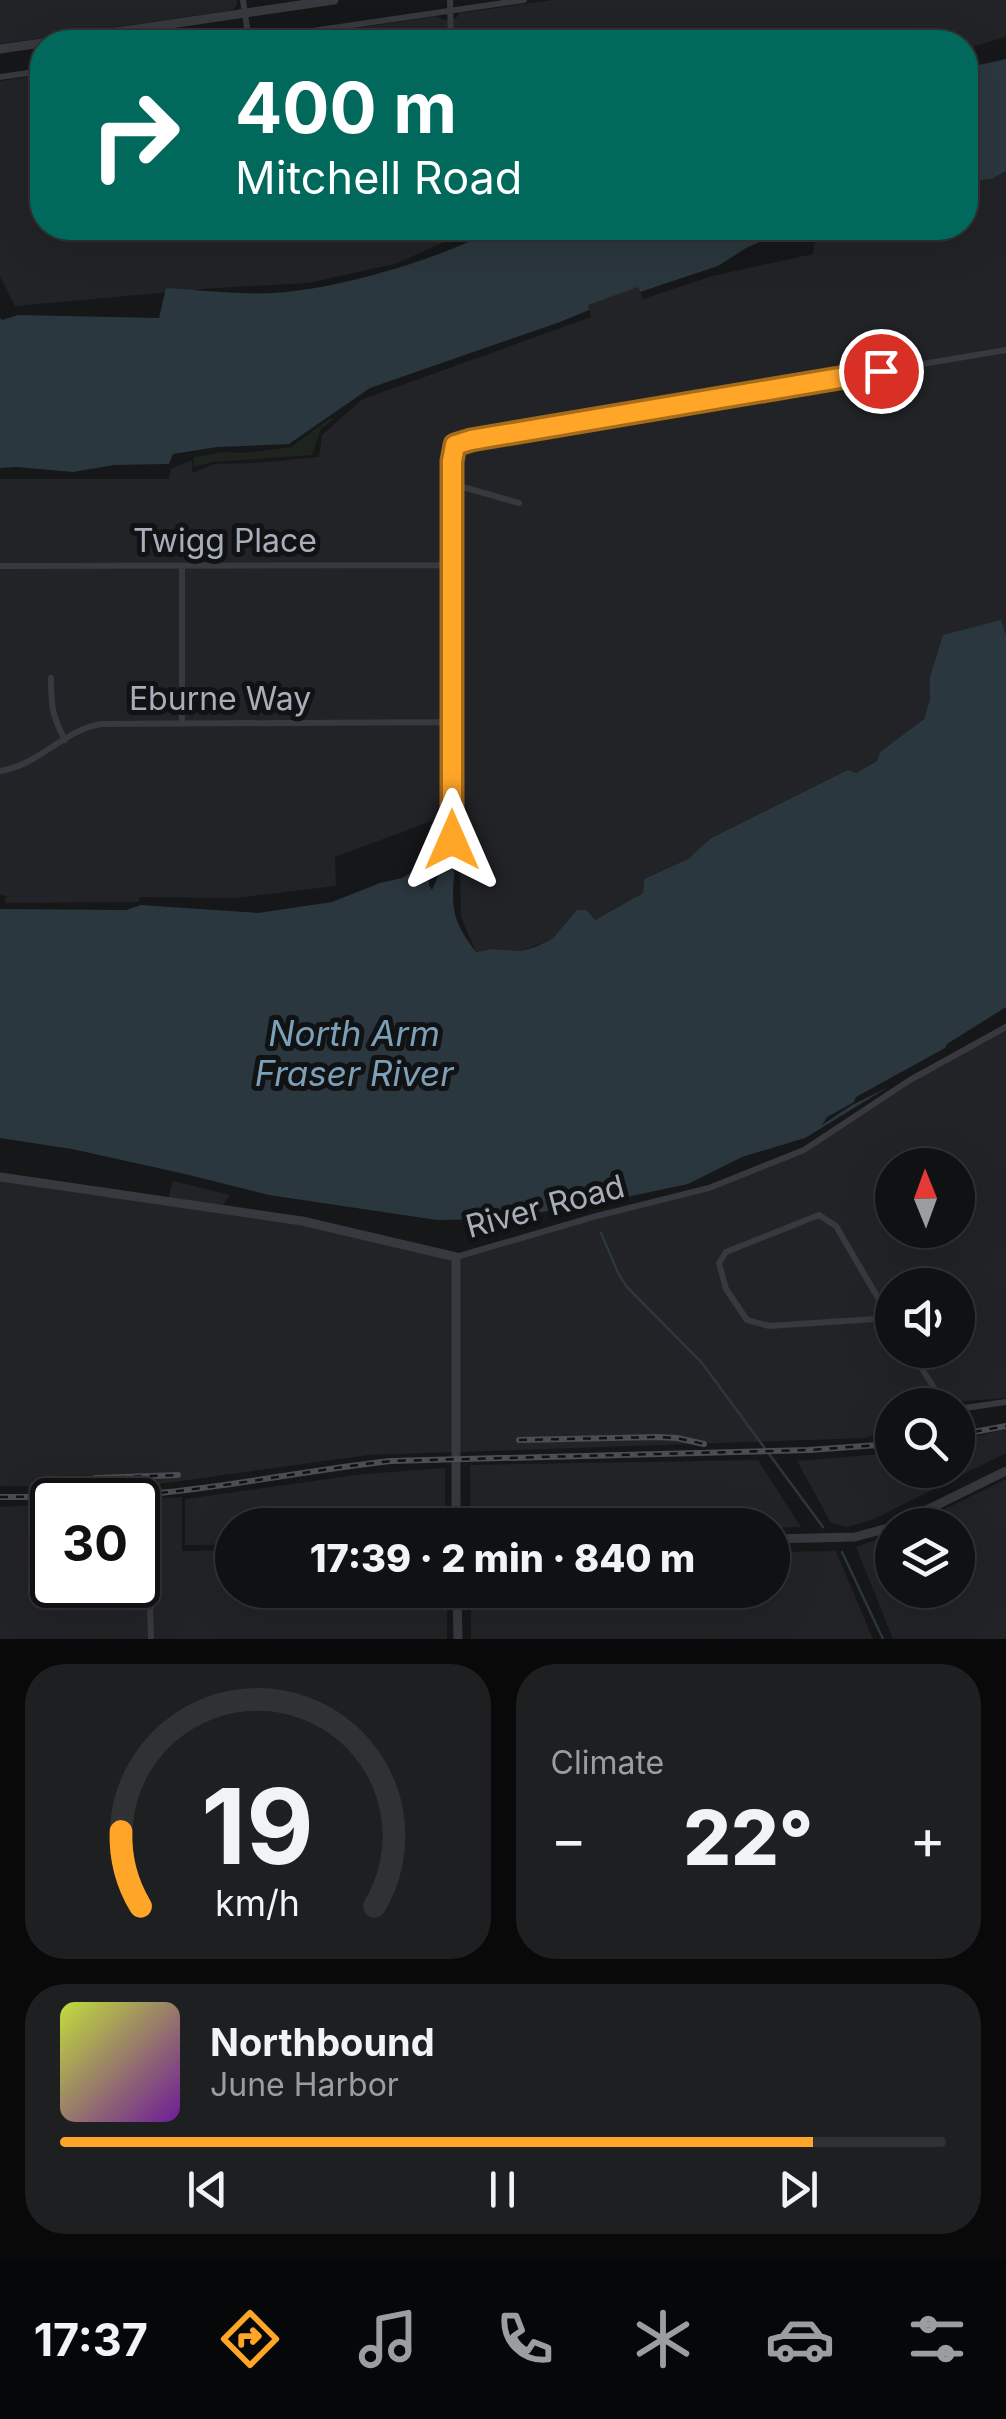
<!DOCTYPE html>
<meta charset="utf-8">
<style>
body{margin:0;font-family:Inter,sans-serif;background:#1e1f21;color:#f1f3f6;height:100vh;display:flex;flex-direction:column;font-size:38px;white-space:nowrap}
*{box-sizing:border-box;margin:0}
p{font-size:32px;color:#9c9da0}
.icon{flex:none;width:55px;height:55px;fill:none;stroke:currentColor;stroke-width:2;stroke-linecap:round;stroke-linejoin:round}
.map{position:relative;height:1639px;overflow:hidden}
.sheet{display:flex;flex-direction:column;gap:25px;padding:25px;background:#09090a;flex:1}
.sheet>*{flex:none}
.guide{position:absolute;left:30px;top:30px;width:948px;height:210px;border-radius:40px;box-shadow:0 10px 40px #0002,0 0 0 2px #303133;background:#00695c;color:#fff;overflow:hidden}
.needle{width:65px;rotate:359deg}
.tools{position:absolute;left:875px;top:1148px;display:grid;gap:20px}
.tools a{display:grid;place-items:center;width:100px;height:100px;border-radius:50%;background:#101113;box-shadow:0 10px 40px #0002,0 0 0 2px #303133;font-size:50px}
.speed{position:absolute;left:30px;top:1478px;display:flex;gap:20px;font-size:50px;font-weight:700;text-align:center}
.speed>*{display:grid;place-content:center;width:130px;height:130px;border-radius:50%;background:#101113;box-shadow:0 10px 40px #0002,0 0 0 2px #303133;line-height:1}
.speed .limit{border:5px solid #111;border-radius:15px;background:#fff;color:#111}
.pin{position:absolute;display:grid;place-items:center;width:85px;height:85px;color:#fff;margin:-42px;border:5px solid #fff;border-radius:50%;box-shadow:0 2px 10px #0007}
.me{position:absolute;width:110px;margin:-55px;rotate:0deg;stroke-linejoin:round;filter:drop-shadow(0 0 8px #0008)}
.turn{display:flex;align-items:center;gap:35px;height:210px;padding:0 40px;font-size:45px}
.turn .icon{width:130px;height:130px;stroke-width:2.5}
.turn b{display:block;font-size:70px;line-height:85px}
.big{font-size:75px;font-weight:800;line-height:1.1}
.sheet .tile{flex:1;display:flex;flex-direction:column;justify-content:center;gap:15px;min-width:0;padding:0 35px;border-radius:40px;background:#1e1f21}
.sheet .dial{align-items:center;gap:0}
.dial svg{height:260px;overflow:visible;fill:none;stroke:#303133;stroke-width:7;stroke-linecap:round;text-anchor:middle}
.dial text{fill:#f1f3f6;stroke:none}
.song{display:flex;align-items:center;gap:30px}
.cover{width:120px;height:120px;border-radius:15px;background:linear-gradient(135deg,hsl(70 70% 55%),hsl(280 70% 35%))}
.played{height:10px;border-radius:5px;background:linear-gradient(90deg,#ffa628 85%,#303133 85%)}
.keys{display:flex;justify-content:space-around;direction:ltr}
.heat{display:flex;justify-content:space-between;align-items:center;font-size:55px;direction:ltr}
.sheet .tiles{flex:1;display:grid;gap:25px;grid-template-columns:1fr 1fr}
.tile:last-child{grid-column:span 2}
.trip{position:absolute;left:215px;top:1508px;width:575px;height:100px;border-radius:50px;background:#101113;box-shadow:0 10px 40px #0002,0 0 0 2px #303133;font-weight:800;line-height:100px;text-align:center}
.tab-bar{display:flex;height:160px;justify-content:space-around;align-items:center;background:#060708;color:#9c9da0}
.tab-bar .icon{width:70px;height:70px}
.tab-bar .on{color:#ffa628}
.tab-bar b{font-size:45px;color:#f1f3f6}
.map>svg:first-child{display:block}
.built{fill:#222326;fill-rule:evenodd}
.green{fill:#1c241d}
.water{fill:#2b373e}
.pier{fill:#161719}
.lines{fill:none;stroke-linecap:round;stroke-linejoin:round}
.stream{stroke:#2b373e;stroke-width:2.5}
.minor{stroke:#37393e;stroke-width:6}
.tertiary{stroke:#37393e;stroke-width:9}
.rail-casing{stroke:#4a4d53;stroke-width:6}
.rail{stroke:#111214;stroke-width:2.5;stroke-dasharray:8;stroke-linecap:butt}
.route-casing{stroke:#a66c1a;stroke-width:25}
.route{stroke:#ffa628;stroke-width:18}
.labels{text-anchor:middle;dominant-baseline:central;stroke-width:10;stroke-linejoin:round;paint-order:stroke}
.street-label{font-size:32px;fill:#a7aeba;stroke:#111214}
.water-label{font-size:35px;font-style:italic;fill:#7ca0b8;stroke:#111214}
</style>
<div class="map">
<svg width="1006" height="1639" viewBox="0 0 1006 1639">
<rect width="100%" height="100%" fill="#161719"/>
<!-- built -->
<path class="built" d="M0,0H237V5L234,9L227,11L0,44Z
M552,0H1006V37L965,49V42H266L437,16L444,20L456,18L460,13Z
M42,75V228H475L398,263L309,283L215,288L15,306L0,277V81Z
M1006,171V635L1001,621L931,677L930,699L924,719L880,752L877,761L856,773L847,771L711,838L688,859L644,879L643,893L594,920L577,910L552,939L521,951L492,949L476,952L461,917L460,857L456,851L444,850L433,844L432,821L335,857L336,886L235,898L140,897L138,902L5,903L6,896L0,895V479H169L171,469L192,460V473L215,464L255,463L319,457L322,435L363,399L591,317L587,304L638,287L643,299L712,276L813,254L814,243L869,228H965V182L992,179Z
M1006,1027V1398L953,1402L946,1405H892V1427L867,1438L368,1455L145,1486H0V1177L302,1221L456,1257L709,1188L804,1150L910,1080ZM892,1165H958V1230H892ZM892,1285H958V1350H892Z
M173,1181L230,1195L221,1208L168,1199Z
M1006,1429V1453L872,1520L847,1527L831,1523L797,1461L892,1453V1470H958V1441Z
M758,1460L801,1527L773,1528L772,1525H471L470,1465Z
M445,1468V1525H232V1545H185V1499L364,1474Z
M1006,1479V1639H893L856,1547L892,1534V1590H958V1525H912Z
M182,1497V1551L232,1550V1590H447V1639H0V1507L52,1504V1585H138V1500H132Z
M836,1551L873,1639H471V1590H772L773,1552Z"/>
<!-- green -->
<path class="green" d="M330,418L334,419L321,429L312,455L213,462L193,467L194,457L224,452L245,453L291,447Z"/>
<!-- water -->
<path class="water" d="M1006,59V171L992,179L965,182V68Z
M498,228H791L746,248L718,266L640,292L638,287L588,305L589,310L560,322L370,388L289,444L217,447L173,454L169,464L114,465L73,472L16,467L0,468V318L2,320L18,315L159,318L166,288C201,290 241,295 275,293C344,288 438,259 498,228Z
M1001,620L1006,635V1015L805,1138L742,1157L688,1184L622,1198L503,1219L437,1220L269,1195L185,1174L72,1149L0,1138V909L126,910L141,905L258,913L332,902L380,883L402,878L428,862L429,885L432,890L442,867L444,854L455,858C453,903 447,914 476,952L492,949L521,951L535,947L552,939L577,910H586L595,920L643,893L644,879L688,859L711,838L848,770L856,773L877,761L880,752L924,719L930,699V677L943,635Z"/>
<!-- pier -->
<path class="pier" d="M1006,1007V1020L993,1029L899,1082L852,1105L822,1125L827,1117L854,1102L856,1097L945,1048L947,1044Z"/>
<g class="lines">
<!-- stream -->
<path class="stream" d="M601,1233L619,1275L627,1287L702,1363L823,1527
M842,1552L883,1639"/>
<!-- minor -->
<path class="minor" d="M243,0L249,41
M450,0L451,42
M237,42L524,0
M0,77L42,71
M452,484L519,503
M0,566L451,565
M182,566V723
M51,678C51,705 52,716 65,740
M0,771C40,765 64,729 102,724L451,722
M433,827H453
M453,840L452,461L455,445L471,440L1006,350
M456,1257L593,1217L709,1188L804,1150L910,1080L1006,1027
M890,1318L769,1326L747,1320L726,1289L719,1263L726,1252L819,1215L836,1226L892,1322
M910,1350L945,1405
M958,1409L1006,1402
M149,1561L151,1639"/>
<!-- tertiary -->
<path class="tertiary" d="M0,49L334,0
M0,1177L302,1221L456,1257V1525
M896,1525L1006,1471
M772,1539L855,1537L892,1527
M457,1590L458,1639"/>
<!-- rail casing -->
<g class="rail-casing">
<path id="rail" d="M958,1435L1006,1426
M519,1440L658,1437L677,1438L704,1444
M55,1489L96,1478L178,1475
M0,1497C56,1496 113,1498 169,1492C244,1484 317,1469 391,1461L809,1450L892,1444"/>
</g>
<!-- rail -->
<use href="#rail" class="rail"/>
</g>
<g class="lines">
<!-- route casing -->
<g class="route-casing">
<path id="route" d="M452,840V461L455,445L471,440L881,371"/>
</g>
<!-- route -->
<use href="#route" class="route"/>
</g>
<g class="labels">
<!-- street labels -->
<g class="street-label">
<text x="225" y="540">Twigg Place</text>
<text x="220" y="698">Eburne Way</text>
<text transform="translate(545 1206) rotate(-15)">River Road</text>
</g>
<!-- water labels -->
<g class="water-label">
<text x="354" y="1033">North Arm<tspan x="354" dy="40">Fraser River</tspan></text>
</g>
</g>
</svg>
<div class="tools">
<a><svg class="needle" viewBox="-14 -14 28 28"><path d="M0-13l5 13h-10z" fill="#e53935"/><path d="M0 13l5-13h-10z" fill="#9c9da0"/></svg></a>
<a><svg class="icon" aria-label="sound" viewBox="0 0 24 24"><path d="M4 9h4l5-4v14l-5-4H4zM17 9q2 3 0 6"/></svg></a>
<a><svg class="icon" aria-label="search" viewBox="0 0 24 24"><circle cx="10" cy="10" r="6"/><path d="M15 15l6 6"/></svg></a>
<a><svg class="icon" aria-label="layers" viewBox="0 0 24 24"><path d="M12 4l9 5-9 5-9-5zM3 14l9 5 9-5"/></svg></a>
</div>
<div class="speed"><div class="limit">30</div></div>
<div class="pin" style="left:881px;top:371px;background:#d93025"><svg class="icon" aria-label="arrive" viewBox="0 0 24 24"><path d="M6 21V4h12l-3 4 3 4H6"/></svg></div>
<svg class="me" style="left:452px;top:840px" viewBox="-20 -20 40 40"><path d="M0-17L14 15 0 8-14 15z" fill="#ffa628" stroke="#fff" stroke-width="4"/></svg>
<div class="trip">17:39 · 2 min · 840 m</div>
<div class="guide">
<div class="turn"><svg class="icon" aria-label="right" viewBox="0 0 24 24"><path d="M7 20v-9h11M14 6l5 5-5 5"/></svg><div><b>400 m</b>Mitchell Road</div></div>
</div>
</div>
<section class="sheet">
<div class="tiles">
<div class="tile dial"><svg viewBox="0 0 100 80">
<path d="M14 69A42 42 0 1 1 86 69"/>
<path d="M14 69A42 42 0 0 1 8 46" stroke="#ffa628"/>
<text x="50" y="56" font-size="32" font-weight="700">19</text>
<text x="50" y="72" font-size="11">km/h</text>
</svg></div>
<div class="tile"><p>Climate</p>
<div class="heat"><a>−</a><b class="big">22°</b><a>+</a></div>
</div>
<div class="tile">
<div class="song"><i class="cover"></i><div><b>Northbound</b><p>June Harbor</p></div></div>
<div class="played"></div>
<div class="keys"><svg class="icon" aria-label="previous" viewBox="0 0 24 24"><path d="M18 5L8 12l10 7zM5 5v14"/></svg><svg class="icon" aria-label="pause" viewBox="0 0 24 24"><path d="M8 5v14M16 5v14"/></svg><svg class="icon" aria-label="next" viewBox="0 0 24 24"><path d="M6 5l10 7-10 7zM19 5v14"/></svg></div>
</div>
</div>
</section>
<nav class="tab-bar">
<b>17:37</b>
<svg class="icon on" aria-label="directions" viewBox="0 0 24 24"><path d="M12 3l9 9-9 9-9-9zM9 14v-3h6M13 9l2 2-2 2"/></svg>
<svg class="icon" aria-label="music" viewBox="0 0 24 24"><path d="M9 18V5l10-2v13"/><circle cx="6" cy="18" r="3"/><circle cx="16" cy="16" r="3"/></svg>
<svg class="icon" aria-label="phone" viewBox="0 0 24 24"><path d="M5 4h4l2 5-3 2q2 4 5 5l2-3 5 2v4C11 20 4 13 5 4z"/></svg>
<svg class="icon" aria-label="climate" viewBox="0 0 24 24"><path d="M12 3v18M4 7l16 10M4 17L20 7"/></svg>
<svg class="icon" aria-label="car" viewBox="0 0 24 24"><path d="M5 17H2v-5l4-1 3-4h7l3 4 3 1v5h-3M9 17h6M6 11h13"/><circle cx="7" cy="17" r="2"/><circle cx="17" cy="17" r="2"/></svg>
<svg class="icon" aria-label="filters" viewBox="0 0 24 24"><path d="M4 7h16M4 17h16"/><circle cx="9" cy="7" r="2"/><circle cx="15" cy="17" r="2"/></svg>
</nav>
